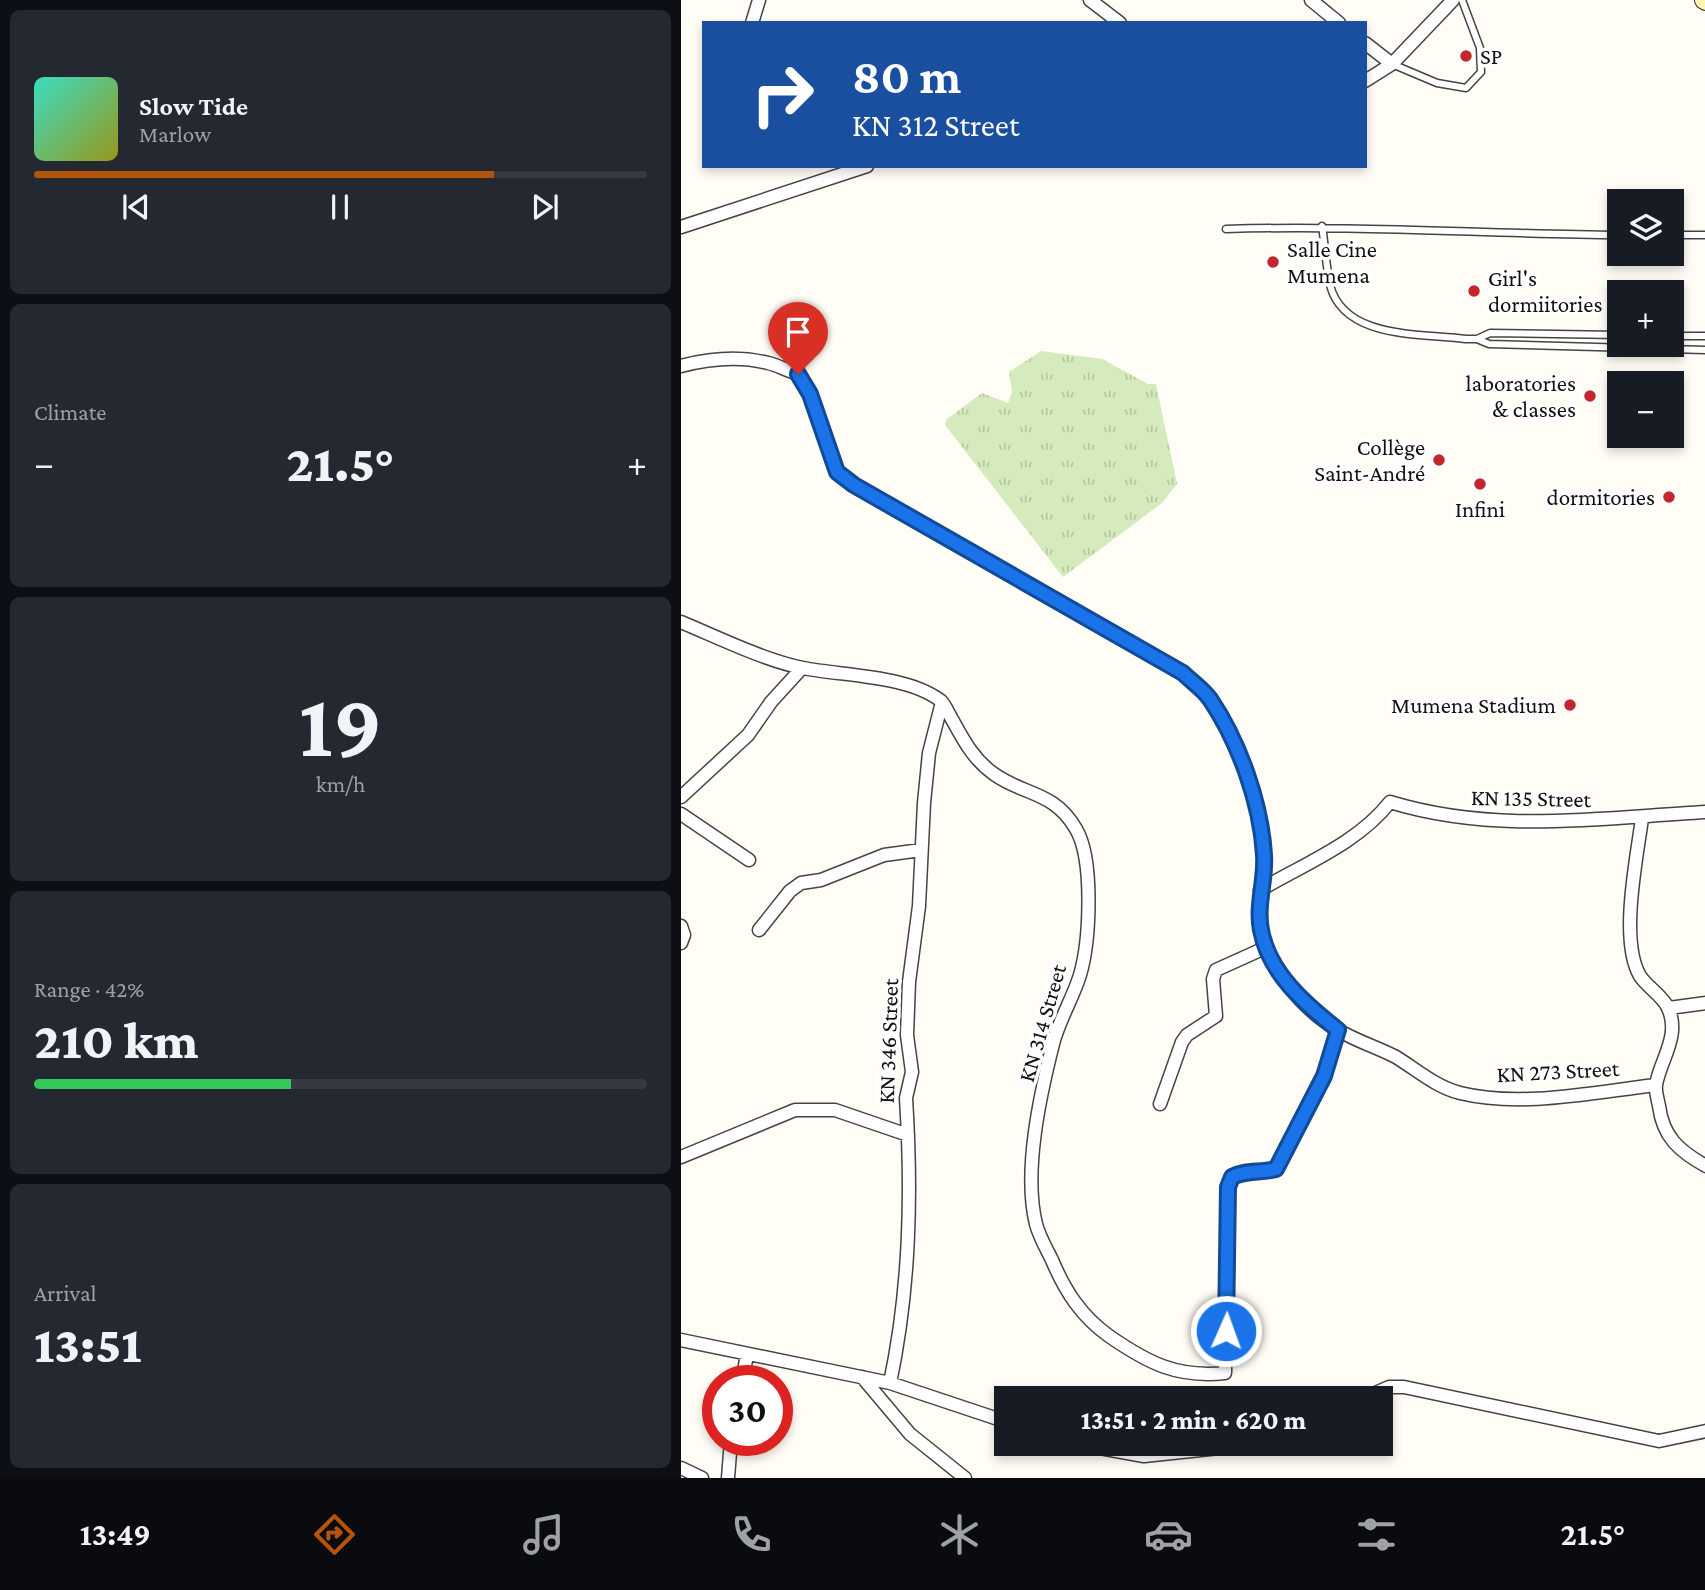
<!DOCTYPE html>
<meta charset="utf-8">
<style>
body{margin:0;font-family:"Crimson Pro",serif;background:#242831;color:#f1f3f6;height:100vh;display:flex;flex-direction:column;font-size:26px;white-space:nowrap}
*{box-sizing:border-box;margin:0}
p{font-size:23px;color:#9ea1a6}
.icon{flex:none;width:38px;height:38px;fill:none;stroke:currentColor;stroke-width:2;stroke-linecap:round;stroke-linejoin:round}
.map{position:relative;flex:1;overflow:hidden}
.panel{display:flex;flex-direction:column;gap:10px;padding:10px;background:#0d0f14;width:681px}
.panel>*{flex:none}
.guide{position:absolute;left:21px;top:21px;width:665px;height:147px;border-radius:0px;box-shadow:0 4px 10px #0003;background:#1a4fa0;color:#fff;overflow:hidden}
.fabs{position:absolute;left:926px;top:189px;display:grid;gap:14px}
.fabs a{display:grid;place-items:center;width:77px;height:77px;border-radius:0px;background:#171b24;box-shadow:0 4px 10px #0003;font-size:35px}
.speed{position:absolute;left:21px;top:1365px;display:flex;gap:14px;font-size:35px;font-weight:700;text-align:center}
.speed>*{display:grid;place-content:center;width:91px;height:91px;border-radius:50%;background:#171b24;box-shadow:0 4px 10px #0003;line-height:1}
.speed .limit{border:10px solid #d22;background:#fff;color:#111}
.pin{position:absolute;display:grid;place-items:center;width:60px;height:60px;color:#fff;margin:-72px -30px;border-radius:50% 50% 50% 0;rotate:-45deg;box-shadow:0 0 7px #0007}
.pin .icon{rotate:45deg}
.me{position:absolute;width:77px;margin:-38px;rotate:2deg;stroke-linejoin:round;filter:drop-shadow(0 0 5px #0008)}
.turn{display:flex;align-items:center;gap:24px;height:147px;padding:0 35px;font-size:32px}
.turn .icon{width:91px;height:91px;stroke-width:2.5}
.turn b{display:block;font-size:49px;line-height:60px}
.big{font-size:52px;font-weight:800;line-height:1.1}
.panel .card{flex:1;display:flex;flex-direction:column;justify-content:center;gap:10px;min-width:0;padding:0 24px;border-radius:10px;background:#242831}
.panel .dial{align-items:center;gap:0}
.dial b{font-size:91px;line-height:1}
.song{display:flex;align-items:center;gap:21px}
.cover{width:84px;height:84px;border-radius:10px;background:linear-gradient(135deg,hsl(170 70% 55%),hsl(60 70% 35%))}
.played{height:7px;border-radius:4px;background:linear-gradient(90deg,#b45309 75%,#363941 75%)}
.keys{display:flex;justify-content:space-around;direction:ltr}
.heat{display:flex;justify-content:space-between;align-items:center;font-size:38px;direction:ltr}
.charge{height:10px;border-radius:5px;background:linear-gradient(90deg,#34c759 42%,#363941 0)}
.trip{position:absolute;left:313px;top:1386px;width:399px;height:70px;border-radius:0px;background:#171b24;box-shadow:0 4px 10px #0003;font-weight:800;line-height:70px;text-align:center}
.dock{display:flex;height:112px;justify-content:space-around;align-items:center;background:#090b0e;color:#9ea1a6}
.dock .icon{width:49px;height:49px}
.dock .current{color:#b45309}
.dock b{font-size:32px;color:#f1f3f6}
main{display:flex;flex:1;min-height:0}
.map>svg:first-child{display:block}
.grass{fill:url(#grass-tufts)}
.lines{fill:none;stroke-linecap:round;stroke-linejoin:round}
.lane-casing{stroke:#444;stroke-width:9}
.street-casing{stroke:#444;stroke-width:15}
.secondary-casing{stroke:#333;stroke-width:20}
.lane{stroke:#fff;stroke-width:6}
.street{stroke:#fff;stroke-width:12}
.secondary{stroke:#fff6b0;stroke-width:18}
.route-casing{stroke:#114b97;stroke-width:18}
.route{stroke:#1a73e8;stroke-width:12}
.poi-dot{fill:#c4262e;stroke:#fff;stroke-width:2.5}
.labels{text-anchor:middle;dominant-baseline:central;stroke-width:7;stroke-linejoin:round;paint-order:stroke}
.poi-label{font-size:23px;fill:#111;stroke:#fff;text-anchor:end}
.street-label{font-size:23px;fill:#111;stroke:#fff}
</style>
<main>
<section class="panel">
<div class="card">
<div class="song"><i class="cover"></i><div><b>Slow Tide</b><p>Marlow</p></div></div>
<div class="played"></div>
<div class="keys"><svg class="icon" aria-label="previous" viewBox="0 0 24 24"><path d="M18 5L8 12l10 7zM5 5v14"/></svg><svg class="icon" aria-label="pause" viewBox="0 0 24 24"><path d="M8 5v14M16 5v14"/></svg><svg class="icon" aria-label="next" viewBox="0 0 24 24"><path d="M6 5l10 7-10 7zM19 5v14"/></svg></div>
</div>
<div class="card"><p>Climate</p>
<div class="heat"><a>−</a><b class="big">21.5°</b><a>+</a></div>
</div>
<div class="card dial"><b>19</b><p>km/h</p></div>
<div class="card"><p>Range · 42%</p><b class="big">210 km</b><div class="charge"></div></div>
<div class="card"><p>Arrival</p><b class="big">13:51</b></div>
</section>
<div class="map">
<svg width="1025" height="1478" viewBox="0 0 1025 1478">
<defs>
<pattern id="grass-tufts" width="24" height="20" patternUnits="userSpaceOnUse" patternTransform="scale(1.75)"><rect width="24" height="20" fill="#d5ebbd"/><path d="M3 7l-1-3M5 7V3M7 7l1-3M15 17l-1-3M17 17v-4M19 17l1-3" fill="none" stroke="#b6c8a1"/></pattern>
</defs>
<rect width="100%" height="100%" fill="#fffdf5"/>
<!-- grass -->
<path class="grass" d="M360,351L421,359L467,384H475L496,484L481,503L382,577L264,425L266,419L301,393L327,403L331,392L328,372Z"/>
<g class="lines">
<!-- lane casing -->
<g class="lane-casing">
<path id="lane" d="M711,64L756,83L785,88L800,72L799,48L781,0
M641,226C644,245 645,266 649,285C663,340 741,333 785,339H796L809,333L938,335
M545,229C676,225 807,234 938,235
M990,235H1025
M990,336H1025
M796,339L808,344L1025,350"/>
</g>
<!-- street casing -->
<g class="street-casing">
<path id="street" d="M409,0L439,23
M630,0L658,23
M71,23L78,0
M684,43L711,64
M684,81L711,64L772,0
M0,227L186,166
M0,366C27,359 59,356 87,363C97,365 106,371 118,374L129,394L156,472L173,485L502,673C510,681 522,689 529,698C556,737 584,810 583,858C583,882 574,907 581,932C590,971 622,1010 657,1030C675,1041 696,1047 715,1057C736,1070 755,1087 779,1093C841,1108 913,1092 975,1085
M0,622C36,637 85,661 122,668C162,676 227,675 260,701C265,706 268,715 272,721C283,741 293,760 313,774C344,796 373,791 395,829C413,859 409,941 399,975C392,998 378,1020 372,1044C359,1095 342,1172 355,1224C358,1236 365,1248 371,1260C384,1291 400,1316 428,1336C467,1363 496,1378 544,1373L547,1187L551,1177C564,1170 580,1173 595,1169L643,1076L657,1030
M0,797L67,735L90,702L121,668
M0,814L68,860
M961,818C956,858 938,940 959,976C966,987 982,996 987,1008C1000,1036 979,1060 975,1085C974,1091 977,1100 978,1106C982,1137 998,1151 1025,1166
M579,890C623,864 677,843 709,802C813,834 918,818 1025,812
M0,926L3,935L0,943
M78,930L109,891L120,883L140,880L203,855L240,850
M988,1008L1025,1003
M479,1104L501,1042L506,1035L535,1016L532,979L535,970L586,947
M0,1157L114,1110H154L227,1135
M0,1340L209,1383L326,1422
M181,1377L229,1434L284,1478
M61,1381L66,1355
M209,1383C229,1288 231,1194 225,1098L231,1072L226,1035L228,982L238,906L243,803L248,753L261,702
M683,1398L708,1387H723L978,1441L1025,1431
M397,1444L463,1456L576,1444
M0,1468L21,1478
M47,1478L50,1440"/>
</g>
<!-- secondary casing -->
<g class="secondary-casing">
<path id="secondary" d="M1023,0L1025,1"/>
</g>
<!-- lane -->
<use href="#lane" class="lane"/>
<!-- street -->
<use href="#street" class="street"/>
<!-- secondary -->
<use href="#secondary" class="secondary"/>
</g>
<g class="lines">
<!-- route casing -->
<g class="route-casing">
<path id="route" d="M117,374L129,394L156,472L173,485L502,673C510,681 522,689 529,699C558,742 580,803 583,855C585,879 575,905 580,930C588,973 624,1004 657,1030L643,1076L595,1169C580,1173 564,1170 551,1177L547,1187L545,1331"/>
</g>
<!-- route -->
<use href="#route" class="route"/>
</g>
<!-- markers -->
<g class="poi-dot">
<circle cx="785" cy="56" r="7"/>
<circle cx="592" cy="262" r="7"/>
<circle cx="793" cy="291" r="7"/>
<circle cx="909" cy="396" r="7"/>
<circle cx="758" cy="460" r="7"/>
<circle cx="799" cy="484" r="7"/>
<circle cx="988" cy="497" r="7"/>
<circle cx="889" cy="705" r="7"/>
</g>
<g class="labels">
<!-- poi labels -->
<g class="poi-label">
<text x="799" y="56" text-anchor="start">SP</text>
<text x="606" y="249" text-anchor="start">Salle Cine<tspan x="606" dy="26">Mumena</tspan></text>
<text x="807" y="278" text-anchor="start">Girl's<tspan x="807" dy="26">dormiitories</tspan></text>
<text x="895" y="383">laboratories<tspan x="895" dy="26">&amp; classes</tspan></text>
<text x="744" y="447">Collège<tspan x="744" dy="26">Saint-André</tspan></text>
<text x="974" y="497">dormitories</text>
<text x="799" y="509" text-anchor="middle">Infini</text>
<text x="875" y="705">Mumena Stadium</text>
</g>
<!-- street labels -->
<g class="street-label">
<text transform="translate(850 798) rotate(1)">KN 135 Street</text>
<text transform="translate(361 1023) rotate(-74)">KN 314 Street</text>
<text transform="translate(207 1041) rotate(-88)">KN 346 Street</text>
<text transform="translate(877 1071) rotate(-3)">KN 273 Street</text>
</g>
</g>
</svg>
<div class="fabs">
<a><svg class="icon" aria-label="layers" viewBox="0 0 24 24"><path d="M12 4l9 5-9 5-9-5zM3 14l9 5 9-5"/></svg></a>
<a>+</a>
<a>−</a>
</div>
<div class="speed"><div class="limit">30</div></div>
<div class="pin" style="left:117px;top:374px;background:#d93025"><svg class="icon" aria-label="arrive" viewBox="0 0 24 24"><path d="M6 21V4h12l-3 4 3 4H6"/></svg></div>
<svg class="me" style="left:545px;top:1331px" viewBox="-20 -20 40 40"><circle r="17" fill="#1a73e8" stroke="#fff" stroke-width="3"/><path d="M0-11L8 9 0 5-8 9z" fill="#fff"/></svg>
<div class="trip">13:51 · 2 min · 620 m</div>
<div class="guide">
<div class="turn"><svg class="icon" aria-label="right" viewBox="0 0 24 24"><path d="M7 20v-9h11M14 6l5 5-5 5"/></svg><div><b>80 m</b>KN 312 Street</div></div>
</div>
</div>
</main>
<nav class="dock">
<b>13:49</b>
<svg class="icon current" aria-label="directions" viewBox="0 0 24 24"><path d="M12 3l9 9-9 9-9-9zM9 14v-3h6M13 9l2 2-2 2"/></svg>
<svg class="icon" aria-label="music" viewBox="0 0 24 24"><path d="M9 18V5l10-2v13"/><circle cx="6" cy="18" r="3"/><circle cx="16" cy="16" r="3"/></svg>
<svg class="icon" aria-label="phone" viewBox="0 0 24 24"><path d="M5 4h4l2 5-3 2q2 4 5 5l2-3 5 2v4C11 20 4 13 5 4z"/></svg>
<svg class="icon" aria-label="climate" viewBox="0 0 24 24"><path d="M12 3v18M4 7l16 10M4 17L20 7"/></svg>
<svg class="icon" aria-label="car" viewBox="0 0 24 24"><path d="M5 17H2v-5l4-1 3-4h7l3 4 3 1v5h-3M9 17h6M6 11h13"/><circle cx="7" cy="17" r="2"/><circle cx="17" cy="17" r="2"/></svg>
<svg class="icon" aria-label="filters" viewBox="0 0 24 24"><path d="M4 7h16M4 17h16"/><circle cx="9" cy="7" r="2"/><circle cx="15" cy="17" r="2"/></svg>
<b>21.5°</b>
</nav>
